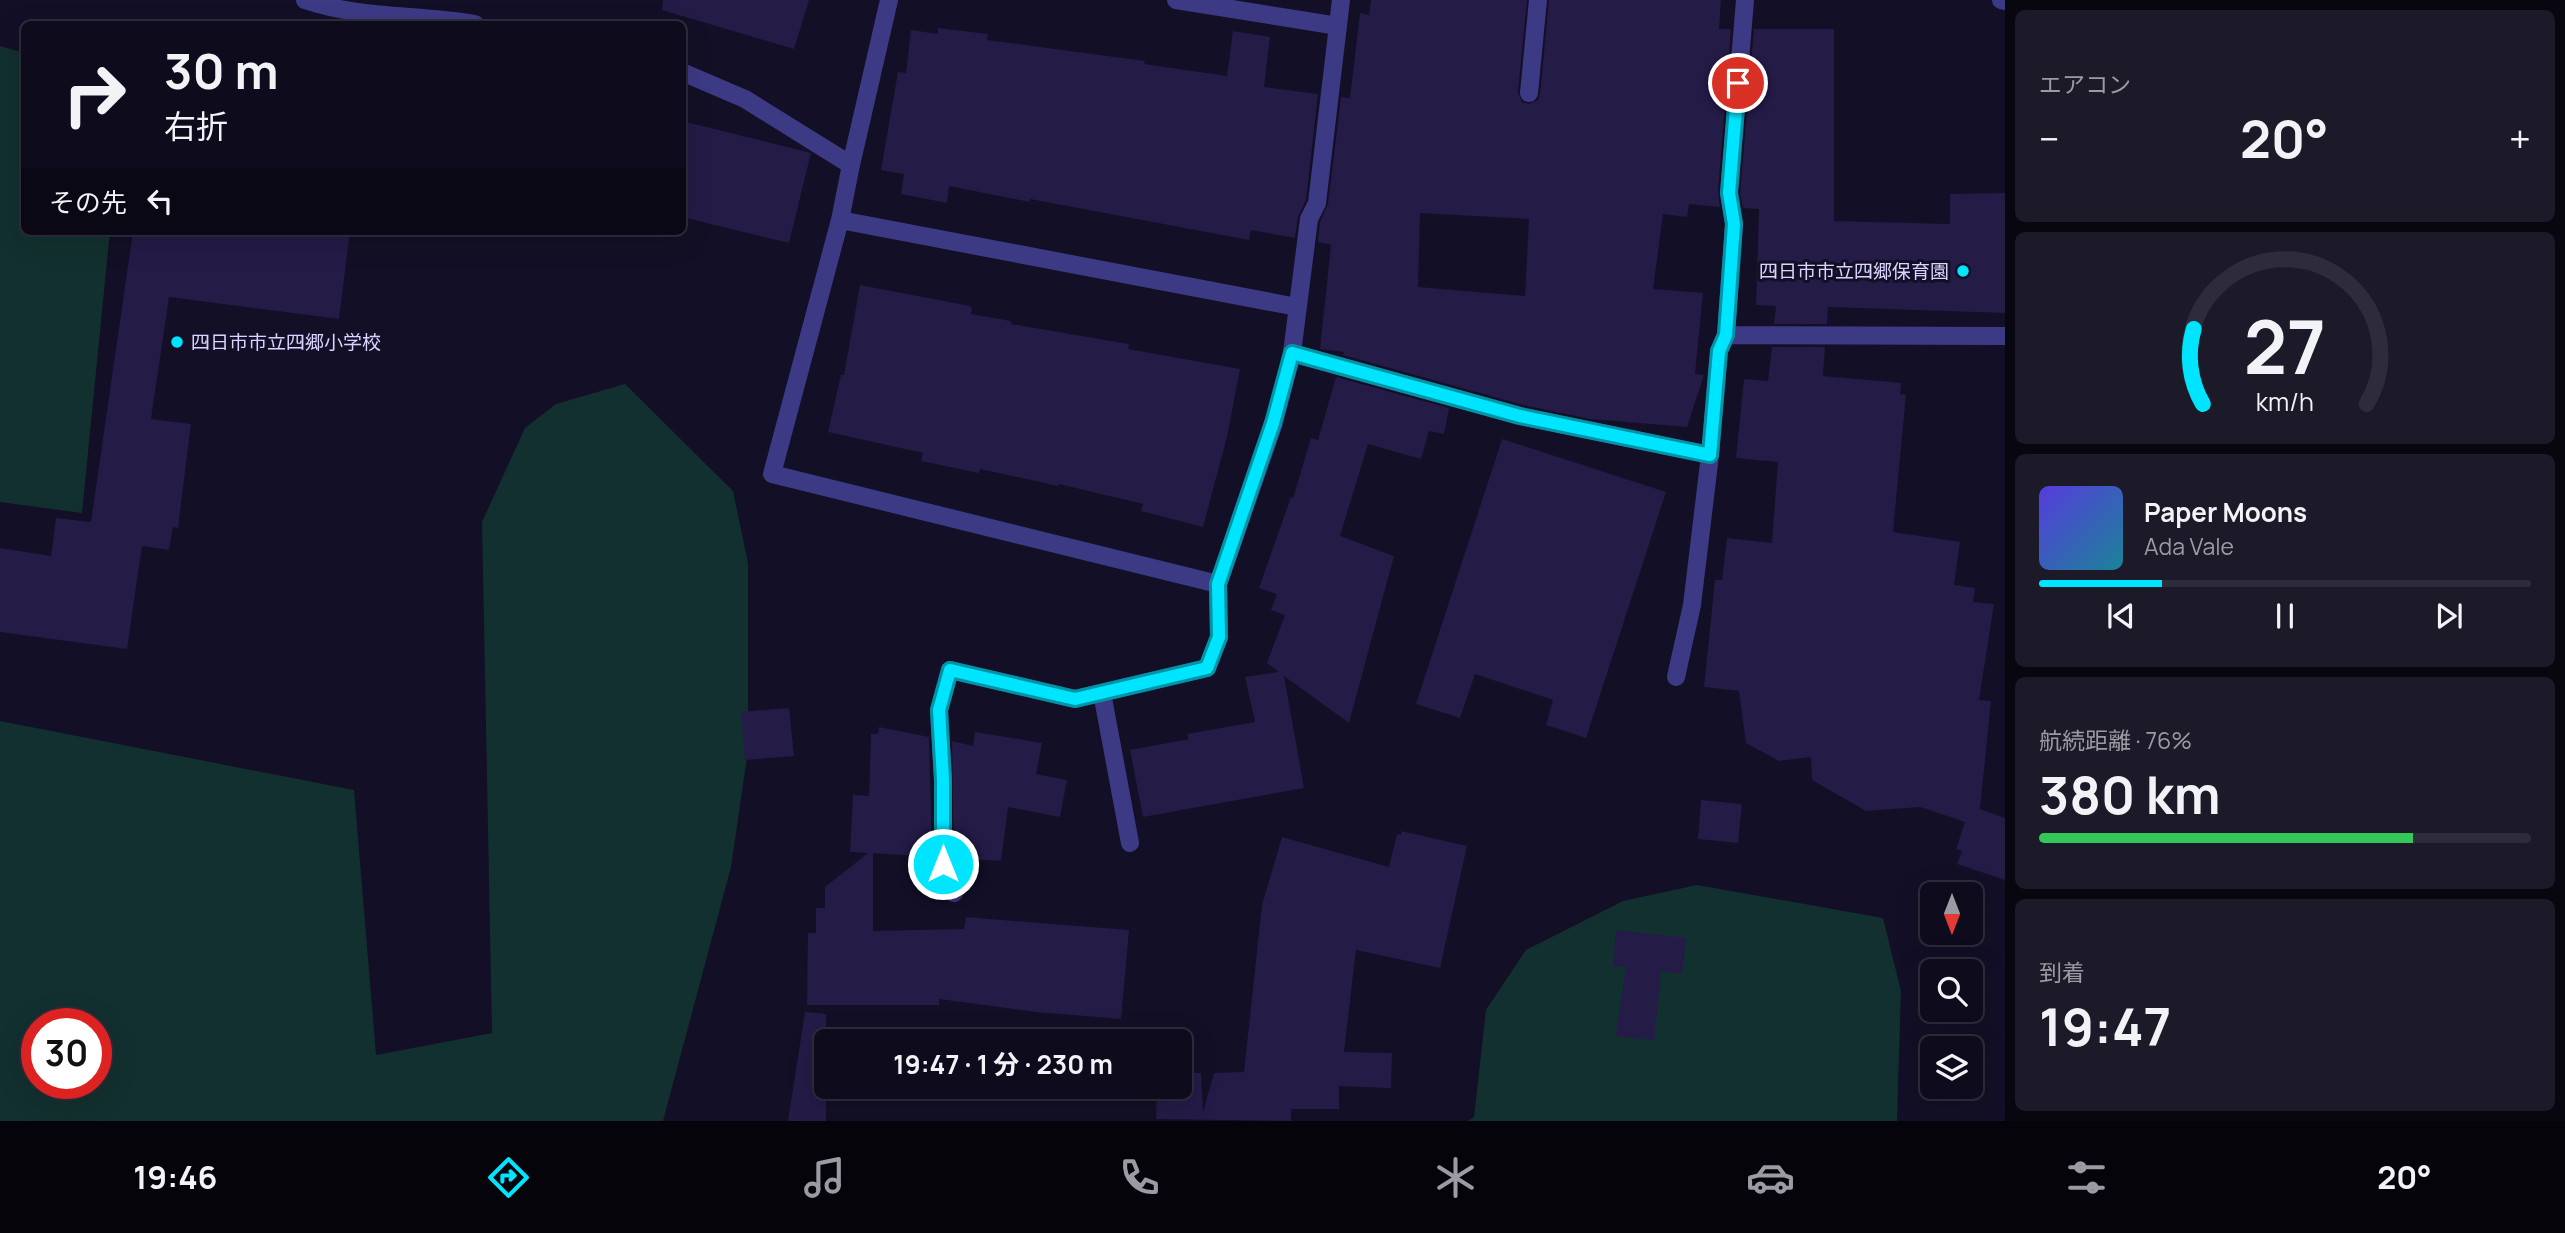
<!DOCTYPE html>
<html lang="ja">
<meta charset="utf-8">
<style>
body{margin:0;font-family:Manrope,"Noto Sans JP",sans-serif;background:#1c1929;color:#f1f3f6;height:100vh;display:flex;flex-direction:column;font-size:26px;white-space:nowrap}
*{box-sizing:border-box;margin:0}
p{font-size:23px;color:#9b9ba3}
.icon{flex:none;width:38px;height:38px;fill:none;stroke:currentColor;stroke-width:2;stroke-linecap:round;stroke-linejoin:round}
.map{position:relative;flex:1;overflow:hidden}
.sheet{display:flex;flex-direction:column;gap:10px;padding:10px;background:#08060f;width:560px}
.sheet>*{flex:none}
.hud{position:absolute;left:21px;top:21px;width:665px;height:214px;border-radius:10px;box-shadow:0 7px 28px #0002,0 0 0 2px #2e2b3b;background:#0e0b1c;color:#f1f3f6;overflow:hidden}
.needle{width:46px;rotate:180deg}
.buttons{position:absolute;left:1920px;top:882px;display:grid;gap:14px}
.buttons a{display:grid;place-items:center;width:63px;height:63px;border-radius:10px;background:#0e0b1c;box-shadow:0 7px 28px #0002,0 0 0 2px #2e2b3b;font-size:35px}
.speed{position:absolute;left:21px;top:1008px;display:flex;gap:14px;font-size:35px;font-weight:700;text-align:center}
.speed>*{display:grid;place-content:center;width:91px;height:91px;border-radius:50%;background:#0e0b1c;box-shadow:0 7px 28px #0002,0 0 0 2px #2e2b3b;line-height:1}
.speed .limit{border:10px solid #d22;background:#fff;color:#111}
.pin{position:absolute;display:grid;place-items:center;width:60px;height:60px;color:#fff;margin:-30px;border:4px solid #fff;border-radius:50%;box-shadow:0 2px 7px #0007}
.me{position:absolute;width:77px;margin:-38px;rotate:0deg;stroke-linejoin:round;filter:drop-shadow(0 0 5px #0008)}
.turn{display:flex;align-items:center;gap:24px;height:147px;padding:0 28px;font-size:32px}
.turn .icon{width:91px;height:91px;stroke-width:2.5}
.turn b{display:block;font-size:49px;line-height:60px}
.then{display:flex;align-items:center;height:66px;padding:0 28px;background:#0003;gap:14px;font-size:26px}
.big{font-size:52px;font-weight:700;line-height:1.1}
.sheet .widget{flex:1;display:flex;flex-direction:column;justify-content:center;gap:10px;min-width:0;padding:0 24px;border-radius:10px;background:#1c1929}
.sheet .dial{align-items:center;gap:0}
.dial svg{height:182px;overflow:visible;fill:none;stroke:#2e2b3b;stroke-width:7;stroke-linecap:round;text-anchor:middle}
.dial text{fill:#f1f3f6;stroke:none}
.song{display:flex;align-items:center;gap:21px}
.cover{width:84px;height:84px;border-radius:10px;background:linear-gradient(135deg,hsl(250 70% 55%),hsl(190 70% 35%))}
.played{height:7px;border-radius:4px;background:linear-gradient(90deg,#00e5ff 25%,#2e2b3b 25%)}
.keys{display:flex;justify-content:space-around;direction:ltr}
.heat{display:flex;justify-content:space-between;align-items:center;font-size:38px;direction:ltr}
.charge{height:10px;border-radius:5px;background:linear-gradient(90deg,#34c759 76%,#2e2b3b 0)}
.trip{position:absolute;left:814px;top:1029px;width:378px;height:70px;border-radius:10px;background:#0e0b1c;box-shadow:0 7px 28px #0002,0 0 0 2px #2e2b3b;font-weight:700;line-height:70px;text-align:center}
.tabs{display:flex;height:112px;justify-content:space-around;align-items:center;background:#06040b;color:#9b9ba3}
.tabs .icon{width:49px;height:49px}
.tabs .current{color:#00e5ff}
.tabs b{font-size:32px;color:#f1f3f6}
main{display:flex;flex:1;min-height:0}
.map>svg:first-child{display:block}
.green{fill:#12302f;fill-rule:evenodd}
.building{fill:#241b47;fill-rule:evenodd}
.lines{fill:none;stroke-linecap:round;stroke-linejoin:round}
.minor{stroke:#3d3a85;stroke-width:18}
.route-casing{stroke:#0095a6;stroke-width:18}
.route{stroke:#00e5ff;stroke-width:12}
.poi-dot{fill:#00e5ff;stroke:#130f26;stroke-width:2.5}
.labels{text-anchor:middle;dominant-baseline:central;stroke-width:6;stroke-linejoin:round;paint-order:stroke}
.poi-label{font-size:19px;fill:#d9d4ff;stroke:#130f26;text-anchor:end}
</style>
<main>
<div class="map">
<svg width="2005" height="1121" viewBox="0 0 2005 1121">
<rect width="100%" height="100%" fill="#130f26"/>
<!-- green -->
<path class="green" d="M0,46L24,53V231H110L82,513L0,502Z
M625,384L733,491L748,563V750L731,867L663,1121H0V721L354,790L376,1055L492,1033L482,522L525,428L556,404ZM37,1024H96V1083H37Z
M1697,885L1883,918L1901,991L1897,1121H1468L1474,1117L1486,1010L1526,950L1623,901Z"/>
<!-- building -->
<path class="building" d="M663,0H809L794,49L662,10Z
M1371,0H1527L1518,92L1522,102L1529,104L1538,100L1540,94L1549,0H1721L1719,29H1731L1718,192L1720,207L1689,204L1687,217L1663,214L1653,289L1703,293L1695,374L1704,375L1687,427L1590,419L1523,405L1343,355L1344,352L1320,349L1331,245L1318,242L1320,222L1328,204L1341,97L1350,98L1360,13L1369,15ZM1420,213L1529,219L1525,296L1418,287Z
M938,28L988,34L987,40L1145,61L1144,64L1227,76L1233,31L1270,37L1264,87L1318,94L1306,200L1298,217L1295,238L1251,230L1249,240L1030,199V202L949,186L947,203L901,194L904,174L881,170L898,72L906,73L911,30L938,34Z
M1754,29H1834V221L1950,224V194L2005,193V313L1828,307L1827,324H1774L1776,306L1756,305L1759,209L1743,208L1740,193Z
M682,121L811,153L789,243L682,217Z
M133,231H350L339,319L169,297L151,419L191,424L178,528L173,527L169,550L142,546L127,649L0,632V548L51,556L56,518L91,522Z
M860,285L970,306L972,308L971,314L1011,321V324L1129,344L1128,349L1240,369L1227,437L1203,527L1141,511L1143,504L1059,484L1058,486L980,469L979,473L921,461L923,453L828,432L841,375H844Z
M1772,347H1825L1823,376L1901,383L1900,394L1906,395L1893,532L1960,542L1954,585L1975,588L1973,602L1994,604L1979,700L1991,701L1980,809L2005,818V880L1957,864L1962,851L1956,849L1965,822L1920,807L1866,811L1812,780L1811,757L1779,761L1746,743L1739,691L1704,687L1715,580H1722L1727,538L1772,543L1778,462L1736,458L1744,379L1768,381Z
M1336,377L1449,408L1444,434L1429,431L1421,459L1368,444L1340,536L1394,556L1349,723L1284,676L1304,788L1143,817L1130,750L1189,739L1187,734L1255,722L1245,677L1279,672L1267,663L1285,615L1271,610L1277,594L1259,588L1291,497L1293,498L1311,438L1318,440Z
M1502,439L1666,492L1586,738L1546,725L1553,700L1475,674L1460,718L1416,704Z
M789,708L794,756L745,760L741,712Z
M879,727L929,737L932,857L873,853V931L964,929L966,917L1129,930L1121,1019L1036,1012L939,999V1005H807L808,933H816V908H825V887L868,853L850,852L853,795L869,796L871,734H878Z
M975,732L1042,743L1036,774L1067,780L1060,817L1008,807L1001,861L954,858L952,741L973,746Z
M1701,800L1742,804L1738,843L1698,839Z
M1401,831L1467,846L1440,968L1356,950L1344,1052L1392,1053L1391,1088L1339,1086V1109H1291V1121L1156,1119L1157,1087H1180V1072L1201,1073L1203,1112L1214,1073L1244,1072L1262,905L1282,837L1389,867L1397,834L1401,835Z
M1616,930L1686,938L1682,974L1661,971L1654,1040L1616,1036L1626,967L1613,966Z
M805,1012L826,1014V1121H788Z"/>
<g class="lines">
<!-- minor -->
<path class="minor" d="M305,0C360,19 419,14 475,24
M1176,0L1338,26
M2001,0L2005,1
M682,72L745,99L851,165L889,0
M1529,93L1538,0
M851,165L840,220L772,474L1218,584
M840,220L1297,307
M1726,335L2005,336
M1292,353L1520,416L1710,455L1692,605L1676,677
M1710,455L1719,351L1726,335L1734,224L1729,193L1745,0
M1102,693L1130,843
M954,893L943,864V780L939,710L950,670L1075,699L1207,668L1219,637L1218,584L1274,423L1292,353L1309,219L1317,203L1341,0"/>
</g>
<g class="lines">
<!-- route casing -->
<g class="route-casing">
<path id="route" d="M943,864V780L939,710L950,670L1075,699L1207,668L1219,637L1218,584L1273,423L1292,353L1520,416L1710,455L1719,351L1726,335L1734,224L1729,193L1738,83"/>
</g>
<!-- route -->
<use href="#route" class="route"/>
</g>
<!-- markers -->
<g class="poi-dot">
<circle cx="1963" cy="271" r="7"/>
<circle cx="177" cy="342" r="7"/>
</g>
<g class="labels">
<!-- poi labels -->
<g class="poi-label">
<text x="1949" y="271">四日市市立四郷保育園</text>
<text x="191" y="342" text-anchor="start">四日市市立四郷小学校</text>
</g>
</g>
</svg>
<div class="buttons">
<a><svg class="needle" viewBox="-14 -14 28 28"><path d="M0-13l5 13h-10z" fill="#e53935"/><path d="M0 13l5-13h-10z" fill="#9b9ba3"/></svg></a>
<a><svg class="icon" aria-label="search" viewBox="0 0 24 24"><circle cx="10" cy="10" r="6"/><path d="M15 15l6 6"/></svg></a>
<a><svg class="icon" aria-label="layers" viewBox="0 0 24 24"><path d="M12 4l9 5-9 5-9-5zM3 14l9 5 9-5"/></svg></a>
</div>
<div class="speed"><div class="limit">30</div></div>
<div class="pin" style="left:1738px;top:83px;background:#d93025"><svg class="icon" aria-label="arrive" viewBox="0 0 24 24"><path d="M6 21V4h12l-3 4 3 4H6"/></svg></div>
<svg class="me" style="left:943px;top:864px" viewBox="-20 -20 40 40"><circle r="17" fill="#00e5ff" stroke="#fff" stroke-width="3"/><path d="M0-11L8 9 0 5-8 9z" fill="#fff"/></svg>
<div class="trip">19:47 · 1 分 · 230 m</div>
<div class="hud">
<div class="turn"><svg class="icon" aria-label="right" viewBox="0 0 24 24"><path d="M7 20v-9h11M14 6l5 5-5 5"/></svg><div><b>30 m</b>右折</div></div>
<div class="then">その先<svg class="icon" aria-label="left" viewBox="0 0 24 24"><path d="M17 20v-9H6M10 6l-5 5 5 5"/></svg></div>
</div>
</div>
<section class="sheet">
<div class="widget"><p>エアコン</p>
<div class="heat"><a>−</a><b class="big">20°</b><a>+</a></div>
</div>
<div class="widget dial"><svg viewBox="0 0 100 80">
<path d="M14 69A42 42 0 1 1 86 69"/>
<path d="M14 69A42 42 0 0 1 10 36" stroke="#00e5ff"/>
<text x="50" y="56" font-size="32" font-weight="700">27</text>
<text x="50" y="72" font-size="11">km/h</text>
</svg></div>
<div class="widget">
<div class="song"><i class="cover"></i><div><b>Paper Moons</b><p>Ada Vale</p></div></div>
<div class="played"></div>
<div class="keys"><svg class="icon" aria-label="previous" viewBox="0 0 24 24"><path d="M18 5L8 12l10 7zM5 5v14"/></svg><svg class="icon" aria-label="pause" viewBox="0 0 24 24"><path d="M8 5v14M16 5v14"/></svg><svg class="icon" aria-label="next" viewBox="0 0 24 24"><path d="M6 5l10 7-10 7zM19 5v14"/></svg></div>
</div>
<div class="widget"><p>航続距離 · 76%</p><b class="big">380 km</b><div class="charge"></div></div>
<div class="widget"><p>到着</p><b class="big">19:47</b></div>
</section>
</main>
<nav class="tabs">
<b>19:46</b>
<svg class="icon current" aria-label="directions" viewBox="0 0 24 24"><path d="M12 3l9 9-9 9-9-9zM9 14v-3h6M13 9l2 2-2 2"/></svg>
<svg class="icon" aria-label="music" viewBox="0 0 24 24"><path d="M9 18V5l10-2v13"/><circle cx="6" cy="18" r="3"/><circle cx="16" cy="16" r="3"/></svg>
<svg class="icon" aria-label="phone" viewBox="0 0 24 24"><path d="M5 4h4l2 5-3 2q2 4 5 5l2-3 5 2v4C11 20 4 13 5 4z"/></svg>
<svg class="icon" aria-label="climate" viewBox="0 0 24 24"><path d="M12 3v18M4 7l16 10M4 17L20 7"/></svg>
<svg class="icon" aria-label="car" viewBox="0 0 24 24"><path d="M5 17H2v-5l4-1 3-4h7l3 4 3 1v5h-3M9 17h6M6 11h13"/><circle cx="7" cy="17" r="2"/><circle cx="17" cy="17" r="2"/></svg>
<svg class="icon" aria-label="filters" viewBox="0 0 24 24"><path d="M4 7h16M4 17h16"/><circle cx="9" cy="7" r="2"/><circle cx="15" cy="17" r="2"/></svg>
<b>20°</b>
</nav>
